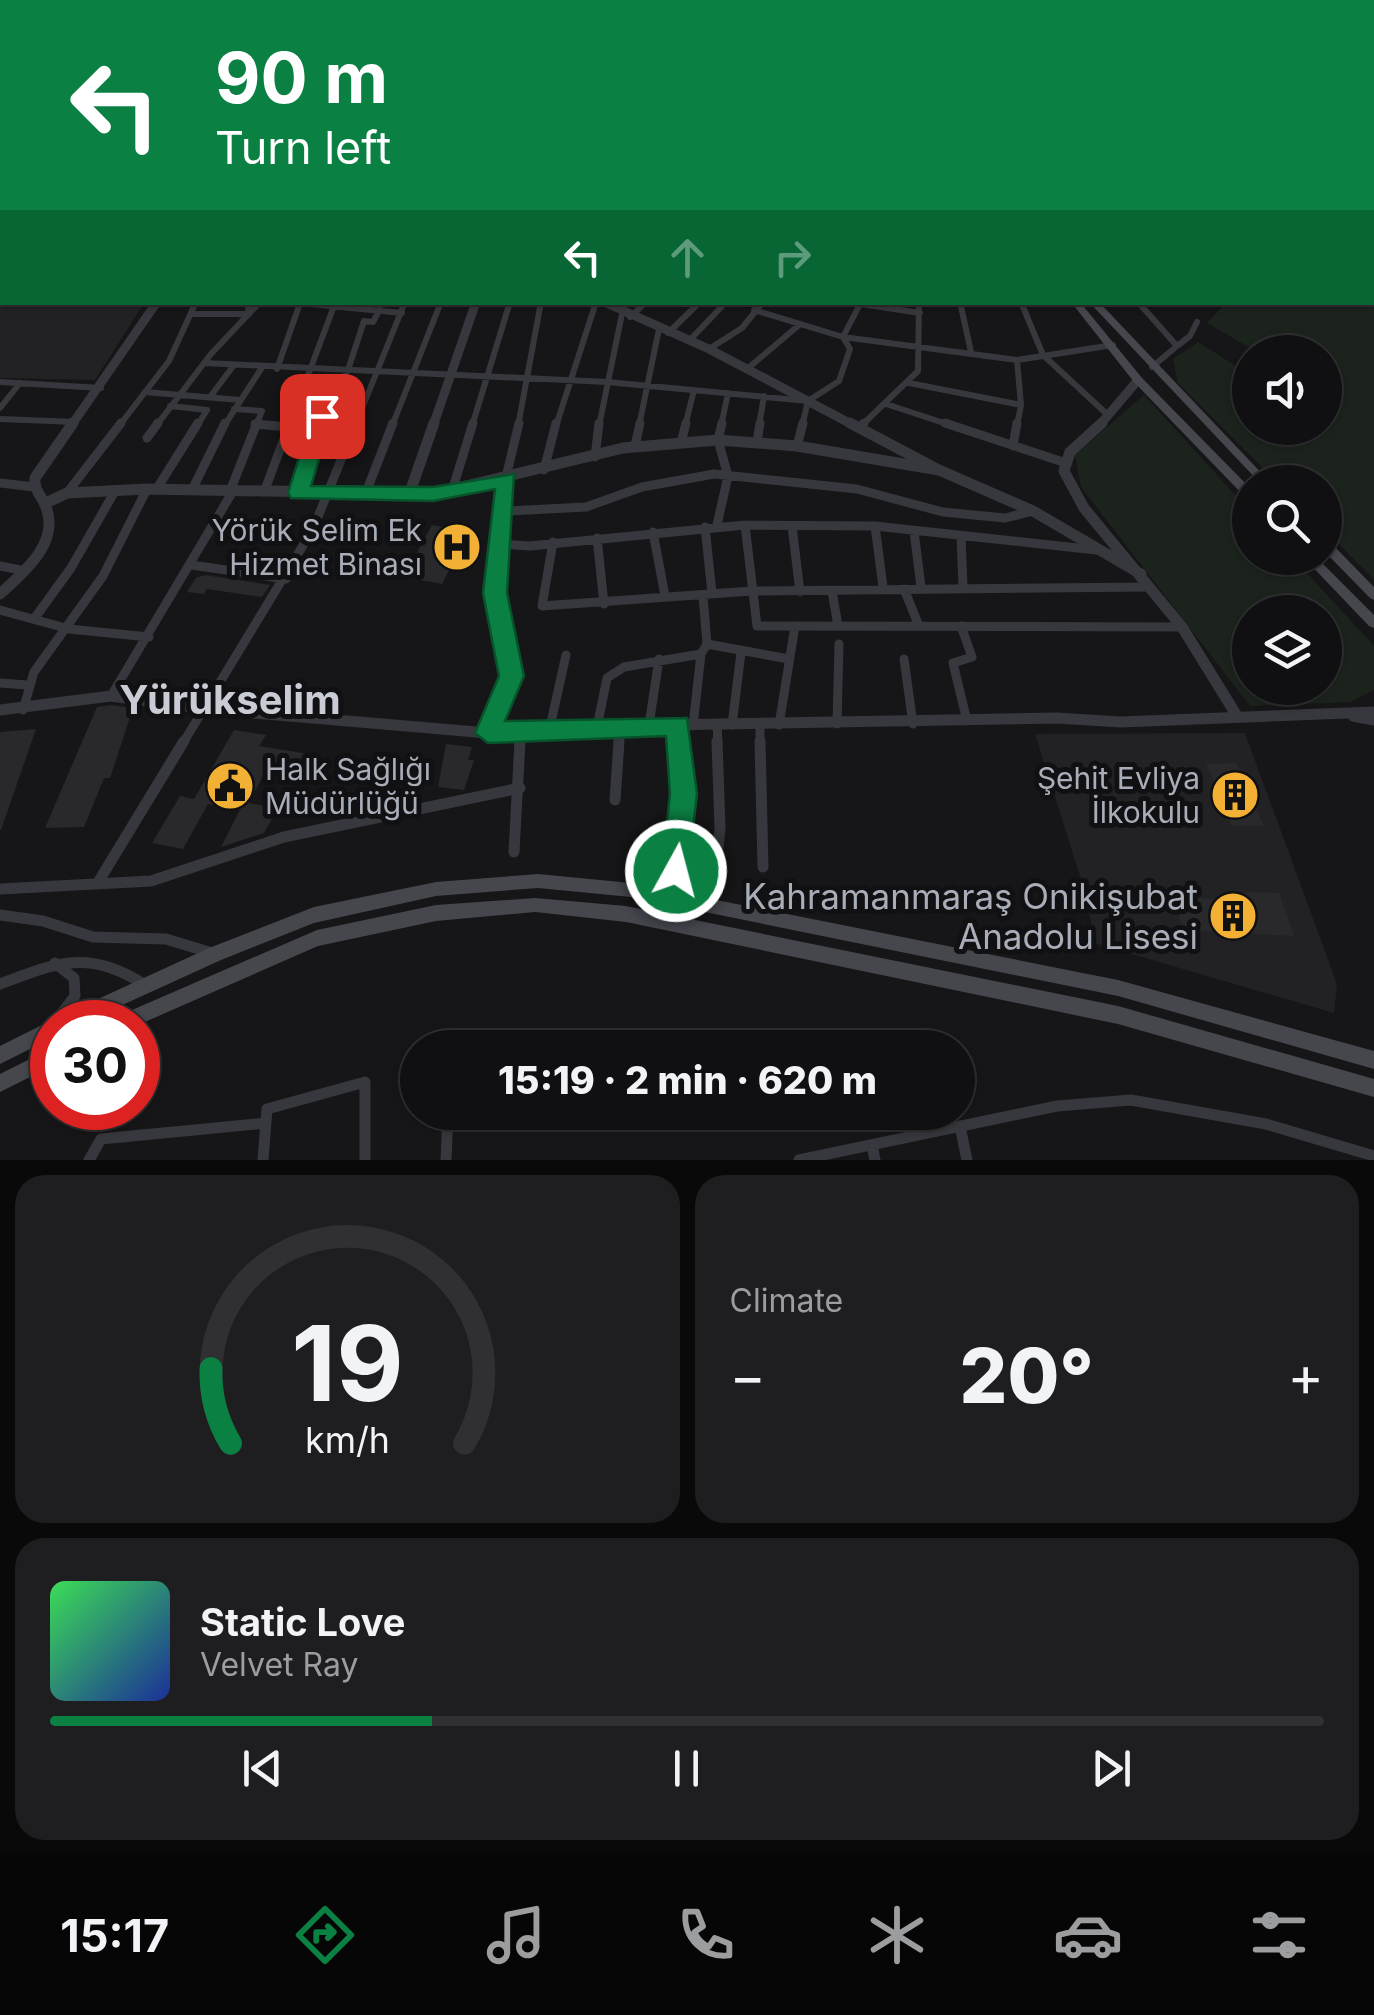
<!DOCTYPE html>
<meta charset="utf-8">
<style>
body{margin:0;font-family:Inter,sans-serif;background:#1e1e20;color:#f1f3f6;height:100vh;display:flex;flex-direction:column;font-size:38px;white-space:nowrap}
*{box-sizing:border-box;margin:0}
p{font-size:32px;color:#9c9d9f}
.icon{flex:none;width:55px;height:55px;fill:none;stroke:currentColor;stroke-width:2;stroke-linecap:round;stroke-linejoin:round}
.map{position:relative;height:1160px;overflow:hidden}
.sheet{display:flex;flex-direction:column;gap:15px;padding:15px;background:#09090a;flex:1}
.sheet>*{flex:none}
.top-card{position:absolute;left:0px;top:0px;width:1375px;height:305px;box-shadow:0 2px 8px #0004,0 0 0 2px #303032;background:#0b8043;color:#fff;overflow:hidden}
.buttons{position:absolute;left:1232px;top:335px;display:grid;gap:20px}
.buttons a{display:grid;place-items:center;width:110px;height:110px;border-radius:50%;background:#101012;box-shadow:0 2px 8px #0004,0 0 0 2px #303032;font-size:50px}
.speed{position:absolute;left:30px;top:1000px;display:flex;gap:20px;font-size:50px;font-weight:700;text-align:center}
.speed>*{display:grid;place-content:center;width:130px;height:130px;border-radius:50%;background:#101012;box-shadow:0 2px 8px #0004,0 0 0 2px #303032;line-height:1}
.speed .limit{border:15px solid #d22;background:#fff;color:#111}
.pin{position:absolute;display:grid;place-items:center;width:85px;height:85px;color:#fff;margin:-42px;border-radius:20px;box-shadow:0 5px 15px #0006}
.me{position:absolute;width:110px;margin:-55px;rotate:7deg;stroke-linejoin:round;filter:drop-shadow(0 0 8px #0008)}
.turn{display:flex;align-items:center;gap:35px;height:210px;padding:0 50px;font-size:45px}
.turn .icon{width:130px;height:130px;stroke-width:2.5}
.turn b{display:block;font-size:70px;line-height:85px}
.lanes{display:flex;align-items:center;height:95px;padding:0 50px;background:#0003;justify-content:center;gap:50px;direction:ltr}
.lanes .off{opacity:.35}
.big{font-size:75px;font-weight:800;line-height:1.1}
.sheet .card{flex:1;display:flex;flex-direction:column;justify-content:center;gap:15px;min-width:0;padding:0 35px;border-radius:30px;background:#1e1e20}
.sheet .dial{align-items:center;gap:0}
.dial svg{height:260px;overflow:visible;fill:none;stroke:#303032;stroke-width:7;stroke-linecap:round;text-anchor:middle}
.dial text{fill:#f1f3f6;stroke:none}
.song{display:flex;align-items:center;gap:30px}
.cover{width:120px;height:120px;border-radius:15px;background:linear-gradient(135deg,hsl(130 70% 55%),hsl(230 70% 35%))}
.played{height:10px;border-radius:5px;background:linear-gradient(90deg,#0b8043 30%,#303032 30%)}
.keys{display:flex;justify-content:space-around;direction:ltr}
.heat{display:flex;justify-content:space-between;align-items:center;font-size:55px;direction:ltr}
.sheet .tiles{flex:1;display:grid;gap:15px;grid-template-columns:1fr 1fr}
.card:last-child{grid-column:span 2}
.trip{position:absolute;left:400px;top:1030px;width:575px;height:100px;border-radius:50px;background:#101012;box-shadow:0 2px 8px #0004,0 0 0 2px #303032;font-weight:800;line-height:100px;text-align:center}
.tab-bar{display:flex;height:160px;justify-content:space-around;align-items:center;background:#060607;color:#9c9d9f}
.tab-bar .icon{width:70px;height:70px}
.tab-bar .selected{color:#0b8043}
.tab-bar b{font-size:45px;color:#f1f3f6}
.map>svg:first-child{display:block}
.built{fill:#222225}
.green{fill:#1c231d;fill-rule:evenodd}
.building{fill:#29292c}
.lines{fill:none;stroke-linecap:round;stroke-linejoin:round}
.minor-far3{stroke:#37383d;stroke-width:5}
.minor-far2{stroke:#37383d;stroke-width:6}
.minor-far1{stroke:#37383d;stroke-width:9}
.minor{stroke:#37383d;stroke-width:11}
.tertiary-far2{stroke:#37383d;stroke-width:6}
.tertiary-far1{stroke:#37383d;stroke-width:9}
.tertiary{stroke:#37383d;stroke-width:11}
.secondary{fill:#45474d;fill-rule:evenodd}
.primary{fill:#53555c;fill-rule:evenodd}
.route{fill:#0b8043;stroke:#07532c;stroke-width:2.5}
.labels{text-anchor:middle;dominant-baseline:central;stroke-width:10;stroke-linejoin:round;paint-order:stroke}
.poi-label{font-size:30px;fill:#a8adb8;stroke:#111113;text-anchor:end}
.near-poi-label{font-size:35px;fill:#a8adb8;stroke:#111113;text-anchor:end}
.district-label{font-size:40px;font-weight:bold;fill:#c9ccd4;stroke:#111113}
</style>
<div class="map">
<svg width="1374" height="1160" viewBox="0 0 1374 1160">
<rect width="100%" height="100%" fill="#161618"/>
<!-- built -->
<path class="built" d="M0,294L2,302L144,303L95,380L0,378Z
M1245,733L1337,984L1334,1013L1094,943L1088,901L1035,734Z"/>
<!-- green -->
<path class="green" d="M1374,220V580L1325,530V482H1277L1178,383L1173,359L1198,342L1250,375V428H1325V352H1257L1207,323L1226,303L1372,302Z
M1144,395L1250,511V558H1293L1374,646V690L1351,702L1250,706L1081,487L1075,455ZM1250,612H1325V688H1250Z"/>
<!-- building -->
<path class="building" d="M432,525L469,531L442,584L404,577Z
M205,575L270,585L262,597L207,589L204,594L187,592L196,578Z
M111,705L133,708L110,778H104L84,827L45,828L97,707Z
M36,729L1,830L0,829V732Z
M234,730L266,735L259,746L309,754L298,776L266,770L249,803L283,809L279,818L273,817L264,833L221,847L240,810L208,804L183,849L152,843L180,796L194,799Z
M446,744L472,747L468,760H474L464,790L438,787Z
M1237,763L1264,826H1232L1206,764Z
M1242,892L1279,893L1294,936L1183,930L1174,897L1245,901Z"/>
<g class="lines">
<!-- minor-far3 -->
<path class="minor-far3" d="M1140,0L1144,2
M188,2L202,0
M274,2L278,0
M927,2L953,0"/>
<!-- minor-far2 -->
<path class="minor-far2" d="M848,302L920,313
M960,302L971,352
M1021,302L1043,355L1109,416
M1138,302L1177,346L1152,367
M754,310L843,337L1017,360L1113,345
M191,314H249L247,302
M630,317L646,302
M668,333L700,302
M689,341L726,302
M1177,346L1190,336L1197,322
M709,349L742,328L763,302
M205,363L607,382L808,401L839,381L850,349L843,337L861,302
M277,369L300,303L402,313
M747,369L799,325
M0,382L101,388
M909,383L1021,405
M145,392L240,400
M210,397L234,365
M886,404L953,426
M170,406L207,410
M0,408L20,383
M234,409L262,411L256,426
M0,419L76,422
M255,424L276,426
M119,426L169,361L196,302
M156,426L211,354L260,302
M197,426L207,410
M224,426L263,366
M289,426L334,306
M319,426L348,370L364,321L373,322L380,309
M355,426L405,302
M392,426L441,302
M472,426L510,302
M518,426L541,302
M556,426L596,302
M599,426L622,314
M639,426L659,329
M685,426L694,390
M721,426L728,393
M759,426L764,396
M802,426L808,401
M861,426L918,371L919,302
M1017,426L1021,405L1017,360"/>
<!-- minor-far1 -->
<path class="minor-far1" d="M945,423L1066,463
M255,424L289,427
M860,427L864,423
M147,438L158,423
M757,442L760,423
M681,443L686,423
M635,446L640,423
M797,446L803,423
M1013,446L1017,423
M595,457L599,423
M544,470L556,423
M0,483L34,487
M156,490L198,423
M192,490L225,423
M230,491L257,423
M452,491L473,423
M264,492L290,423
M67,493L121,423
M299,493L320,423
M365,495L393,423
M506,511L586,507L642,487L714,474L857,489L943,512L1005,518L1033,511
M717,525L728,476L718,440L722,423
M745,525L757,626L1182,627
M792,526L800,592
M875,526L883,587
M705,527L712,593
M914,531L921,587
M653,532L665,596
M961,537L963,587
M597,538L604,604
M553,542L542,606L752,591L1150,587
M502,544L530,546L745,525L875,526L1096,550
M192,565L286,579
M0,566L25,571
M904,589L919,626
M832,591L838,626
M0,610L69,629L149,637
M34,619L71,568L115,491
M961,626L972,657L953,663L967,721
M707,644L789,659
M904,659L913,724
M0,683L27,685
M111,696L233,491
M23,710L34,672L103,576L147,489
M717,724L718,743
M837,724L839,644
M649,725L659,659
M678,725L680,743
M732,725L741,653
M760,725V743
M779,725L795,626
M693,726L701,654L707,644L703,596
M550,727L566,655
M597,727L607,678L624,667L701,654
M488,733L512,676L495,593L507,473L519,423
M183,743L313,529L356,423
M519,743L520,732
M619,743L620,726"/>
<!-- minor -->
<path class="minor" d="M760,741L763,867
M615,800L619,741
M514,852L520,741
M676,871L684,794L679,741
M715,876L720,828L717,741
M97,884L184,741
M0,889L151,881L284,837L520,788
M0,915L43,921L93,937L166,939L212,953
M55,963L74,978L75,996L55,1022
M0,984C57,962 90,949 145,985
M960,1126L967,1160
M872,1145L875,1160
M89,1160L101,1139L266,1123
M263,1160L267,1109L365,1082V1160
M446,1160L448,1112
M799,1160L1057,1106L1131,1100L1266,1124L1374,1156"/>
<!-- tertiary-far2 -->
<path class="tertiary-far2" d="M36,2L44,0"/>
<!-- tertiary-far1 -->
<path class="tertiary-far1" d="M604,302L709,349L855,426
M71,426L157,302
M433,426L476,302
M1099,426L1138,380"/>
<!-- tertiary -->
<path class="tertiary" d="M850,423L939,470L1033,511L1141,574
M1102,423L1070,452L1064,471L1084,508L1182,627L1237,716
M409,495L434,423
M46,503L67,493L147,489L433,494L623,448L718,440L797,446L939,470
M0,594C24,572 60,543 46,507C42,496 34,491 35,478L73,423
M0,710L111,696L206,709L488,733L550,727L1056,718L1121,722L1374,712
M1353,716L1374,720"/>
<!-- secondary -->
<path class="secondary" d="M241,0H249L246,2H239Z
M811,0H818L819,2H813Z
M823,0H829L830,2H824Z
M0,155H2V161H0Z
M1071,302H1080L1142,378L1250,488V499L1246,498L1134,382Z
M1089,302H1099L1270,482H1259Z
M1325,540L1329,541L1374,587V600L1370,598L1325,552Z
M1304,558H1317L1374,615V628L1369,626Z
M538,874L631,883L1118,980L1374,1051V1069L1118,996L631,897L538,888L436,896L314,923L221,960L85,1022H58L61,1016L209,948L314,907L436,882Z
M535,898L626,906L1118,1006L1374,1079V1097L1118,1024L626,922L535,912L436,921L318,946L138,1025V1022H115L118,1016L317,930L436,905Z
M52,1020L57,1022H52V1038L0,1064V1046Z
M52,1048V1066L0,1092V1074Z"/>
<!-- primary -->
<path class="primary" d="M1284,0H1292L1294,2H1286Z
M1298,0H1306L1308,2H1300Z
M1372,53H1374V58H1372Z"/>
</g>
<!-- route -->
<path class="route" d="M322,410L332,416L311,486L433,487L514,474L507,593L524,676L505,721L687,718L697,794L687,880L676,884L666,880L662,871L670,794L666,736L488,743L475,733L499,676L483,593L495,489L433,501L291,498L288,493L312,416Z"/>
<!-- icons -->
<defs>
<g id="hospital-disc" transform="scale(2.5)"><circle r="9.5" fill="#f2b134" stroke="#111113"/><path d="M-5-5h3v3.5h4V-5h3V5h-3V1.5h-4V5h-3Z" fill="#111"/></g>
<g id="civic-disc" transform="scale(2.5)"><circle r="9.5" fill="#f2b134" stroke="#111113"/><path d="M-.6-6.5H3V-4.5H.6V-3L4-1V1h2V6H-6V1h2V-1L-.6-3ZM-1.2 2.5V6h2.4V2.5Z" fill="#111"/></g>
<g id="building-disc" transform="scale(2.5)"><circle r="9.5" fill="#f2b134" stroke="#111113"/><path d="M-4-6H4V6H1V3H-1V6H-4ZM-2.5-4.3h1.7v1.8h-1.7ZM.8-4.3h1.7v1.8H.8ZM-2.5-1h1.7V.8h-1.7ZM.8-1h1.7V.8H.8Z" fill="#111"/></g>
</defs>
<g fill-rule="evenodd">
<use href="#hospital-disc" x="457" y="547"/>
<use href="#civic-disc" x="230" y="786"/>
<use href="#building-disc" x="1235" y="795"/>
<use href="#building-disc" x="1233" y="916"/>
</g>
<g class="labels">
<!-- poi labels -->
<g class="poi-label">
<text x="422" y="530">Yörük Selim Ek<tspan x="422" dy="34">Hizmet Binası</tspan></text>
<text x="265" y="769" text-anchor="start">Halk Sağlığı<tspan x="265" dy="34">Müdürlüğü</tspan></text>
<text x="1200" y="778">Şehit Evliya<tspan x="1200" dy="34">İlkokulu</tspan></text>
</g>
<!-- near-poi labels -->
<g class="near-poi-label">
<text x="1198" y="896">Kahramanmaraş Onikişubat<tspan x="1198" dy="40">Anadolu Lisesi</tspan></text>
</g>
<!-- district labels -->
<g class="district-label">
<text x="230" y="699">Yürükselim</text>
</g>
</g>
</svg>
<div class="buttons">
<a><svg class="icon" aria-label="sound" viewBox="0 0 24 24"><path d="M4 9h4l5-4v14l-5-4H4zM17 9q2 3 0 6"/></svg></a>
<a><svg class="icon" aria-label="search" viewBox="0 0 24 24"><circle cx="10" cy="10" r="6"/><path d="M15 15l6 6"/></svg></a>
<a><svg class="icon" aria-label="layers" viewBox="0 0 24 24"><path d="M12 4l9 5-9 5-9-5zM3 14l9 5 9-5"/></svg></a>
</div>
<div class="speed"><div class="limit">30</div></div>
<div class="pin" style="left:322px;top:416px;background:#d93025"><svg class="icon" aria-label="arrive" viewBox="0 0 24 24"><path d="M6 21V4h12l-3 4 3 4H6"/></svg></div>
<svg class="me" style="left:676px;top:871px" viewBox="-20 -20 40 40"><circle r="17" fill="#0b8043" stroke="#fff" stroke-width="3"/><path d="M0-11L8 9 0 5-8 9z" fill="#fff"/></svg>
<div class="trip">15:19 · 2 min · 620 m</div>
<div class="top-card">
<div class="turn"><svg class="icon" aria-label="left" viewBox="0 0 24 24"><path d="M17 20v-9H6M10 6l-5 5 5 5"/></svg><div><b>90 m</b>Turn left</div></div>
<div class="lanes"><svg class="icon" aria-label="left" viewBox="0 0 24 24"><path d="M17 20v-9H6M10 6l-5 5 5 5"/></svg><svg class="icon off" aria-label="ahead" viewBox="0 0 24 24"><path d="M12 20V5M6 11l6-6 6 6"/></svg><svg class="icon off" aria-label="right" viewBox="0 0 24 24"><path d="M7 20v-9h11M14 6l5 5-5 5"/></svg></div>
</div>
</div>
<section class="sheet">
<div class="tiles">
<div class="card dial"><svg viewBox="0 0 100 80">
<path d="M14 69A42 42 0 1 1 86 69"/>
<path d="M14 69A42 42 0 0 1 8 46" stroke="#0b8043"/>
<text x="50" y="56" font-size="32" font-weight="700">19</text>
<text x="50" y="72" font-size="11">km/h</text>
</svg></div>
<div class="card"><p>Climate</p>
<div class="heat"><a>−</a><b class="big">20°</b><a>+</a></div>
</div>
<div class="card">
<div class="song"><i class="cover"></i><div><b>Static Love</b><p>Velvet Ray</p></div></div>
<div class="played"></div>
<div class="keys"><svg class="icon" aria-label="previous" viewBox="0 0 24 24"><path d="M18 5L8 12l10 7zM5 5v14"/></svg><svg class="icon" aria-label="pause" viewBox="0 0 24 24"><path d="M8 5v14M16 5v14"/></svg><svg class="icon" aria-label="next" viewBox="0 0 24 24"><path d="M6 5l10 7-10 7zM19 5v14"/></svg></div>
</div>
</div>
</section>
<nav class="tab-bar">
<b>15:17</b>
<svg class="icon selected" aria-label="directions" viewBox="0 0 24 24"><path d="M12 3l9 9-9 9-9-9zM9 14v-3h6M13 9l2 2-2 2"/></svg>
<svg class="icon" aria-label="music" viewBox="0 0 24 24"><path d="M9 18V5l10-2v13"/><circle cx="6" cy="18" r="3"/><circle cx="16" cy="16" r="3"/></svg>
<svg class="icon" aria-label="phone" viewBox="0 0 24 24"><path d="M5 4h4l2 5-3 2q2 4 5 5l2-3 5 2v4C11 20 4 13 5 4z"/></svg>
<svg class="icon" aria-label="climate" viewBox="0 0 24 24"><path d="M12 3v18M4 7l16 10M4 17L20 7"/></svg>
<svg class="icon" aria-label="car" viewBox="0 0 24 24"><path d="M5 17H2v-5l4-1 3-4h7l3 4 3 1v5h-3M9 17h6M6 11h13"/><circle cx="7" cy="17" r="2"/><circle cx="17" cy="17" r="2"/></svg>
<svg class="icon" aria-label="filters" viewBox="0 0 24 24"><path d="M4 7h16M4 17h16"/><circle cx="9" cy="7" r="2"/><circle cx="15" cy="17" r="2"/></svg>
</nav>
